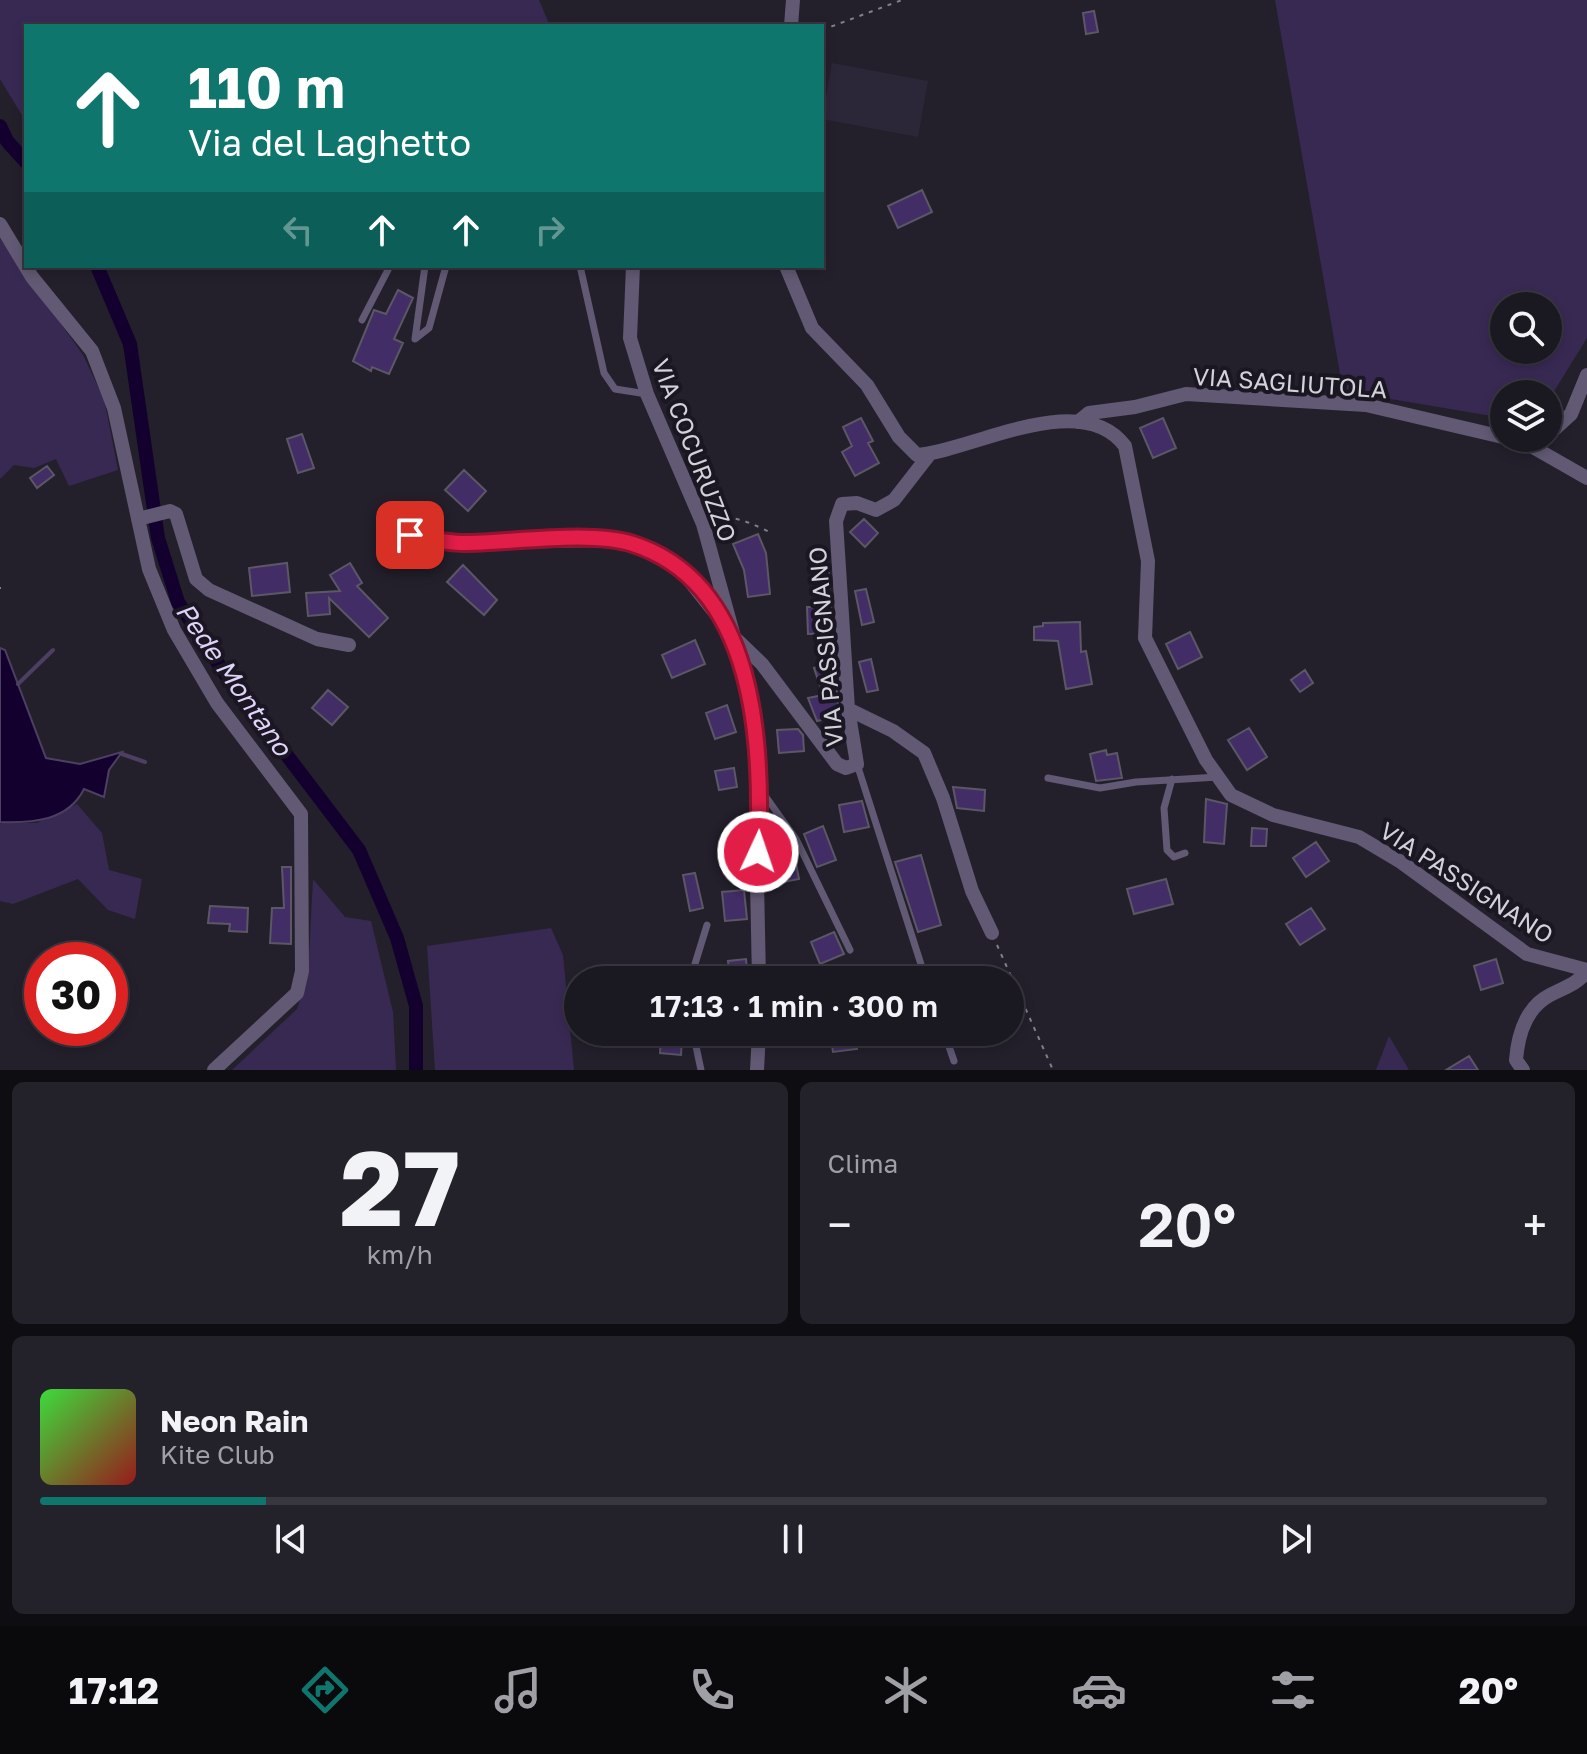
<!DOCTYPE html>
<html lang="it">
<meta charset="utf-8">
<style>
body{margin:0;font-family:"Golos Text",sans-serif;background:#23212a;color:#f1f3f6;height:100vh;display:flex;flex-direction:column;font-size:30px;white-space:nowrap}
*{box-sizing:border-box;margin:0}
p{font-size:26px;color:#9fa0a5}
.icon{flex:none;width:44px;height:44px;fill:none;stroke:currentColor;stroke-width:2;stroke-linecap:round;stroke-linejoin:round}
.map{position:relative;height:1070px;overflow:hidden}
.sheet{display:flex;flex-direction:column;gap:12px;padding:12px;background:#0e0d12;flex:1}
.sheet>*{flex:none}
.hud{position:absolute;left:24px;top:24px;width:800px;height:244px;border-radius:0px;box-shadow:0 4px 12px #0003,0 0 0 2px #38373f;background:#0f766e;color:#fff;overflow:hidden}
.buttons{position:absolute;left:1490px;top:292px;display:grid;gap:16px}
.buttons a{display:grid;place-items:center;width:72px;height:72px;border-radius:50%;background:#1a1821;box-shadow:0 4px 12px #0003,0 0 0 2px #38373f;font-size:40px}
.speed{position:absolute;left:24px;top:942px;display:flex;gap:16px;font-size:40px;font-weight:700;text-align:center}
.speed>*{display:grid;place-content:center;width:104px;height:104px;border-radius:50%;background:#1a1821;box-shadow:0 4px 12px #0003,0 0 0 2px #38373f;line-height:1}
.speed .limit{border:12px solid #d22;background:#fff;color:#111}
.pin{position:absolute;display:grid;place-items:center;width:68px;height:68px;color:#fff;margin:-34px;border-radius:16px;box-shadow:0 4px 12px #0006}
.me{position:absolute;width:88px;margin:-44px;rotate:3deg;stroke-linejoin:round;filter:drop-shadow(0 0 6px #0008)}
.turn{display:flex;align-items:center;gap:28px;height:168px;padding:0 32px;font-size:36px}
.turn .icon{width:104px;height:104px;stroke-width:2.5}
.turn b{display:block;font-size:56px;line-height:68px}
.lanes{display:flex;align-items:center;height:76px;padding:0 32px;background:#0003;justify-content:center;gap:40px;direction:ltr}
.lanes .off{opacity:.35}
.big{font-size:60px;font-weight:600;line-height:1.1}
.sheet .widget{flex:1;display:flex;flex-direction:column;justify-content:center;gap:12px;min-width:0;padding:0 28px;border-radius:12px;background:#23212a}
.sheet .dial{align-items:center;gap:0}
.dial b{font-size:104px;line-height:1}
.song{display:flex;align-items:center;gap:24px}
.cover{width:96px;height:96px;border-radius:12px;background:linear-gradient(135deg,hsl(120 70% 55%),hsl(0 70% 35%))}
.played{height:8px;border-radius:4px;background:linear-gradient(90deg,#0f766e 15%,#38373f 15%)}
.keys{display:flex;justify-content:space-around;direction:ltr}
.heat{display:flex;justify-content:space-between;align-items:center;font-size:44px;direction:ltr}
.sheet .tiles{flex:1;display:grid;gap:12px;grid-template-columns:1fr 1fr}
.widget:last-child{grid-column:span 2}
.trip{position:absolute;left:564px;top:966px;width:460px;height:80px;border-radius:40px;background:#1a1821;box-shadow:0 4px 12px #0003,0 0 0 2px #38373f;font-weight:600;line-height:80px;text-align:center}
.menu{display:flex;height:128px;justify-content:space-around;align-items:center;background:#0a0a0d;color:#9fa0a5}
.menu .icon{width:56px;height:56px}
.menu .current{color:#0f766e}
.menu b{font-size:36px;color:#f1f3f6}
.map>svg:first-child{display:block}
.built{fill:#2c2639}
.green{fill:#382953;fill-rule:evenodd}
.water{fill:#14002e;stroke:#4d3f61;stroke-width:2}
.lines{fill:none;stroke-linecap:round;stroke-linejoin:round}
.stream{stroke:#4d3f61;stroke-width:4}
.canal{stroke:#14002e;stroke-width:14}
.building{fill:#422d66;stroke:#5b5765;stroke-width:2}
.path{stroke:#827f89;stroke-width:2;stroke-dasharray:4 6;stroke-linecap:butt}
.lane{stroke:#625974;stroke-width:7}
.street{stroke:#625974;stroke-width:14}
.route-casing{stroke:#92132f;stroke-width:20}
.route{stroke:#e11d48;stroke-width:14}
.labels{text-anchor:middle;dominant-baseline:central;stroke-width:8;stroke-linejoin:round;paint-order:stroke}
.street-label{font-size:24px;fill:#d3d1d9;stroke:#1a1622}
.water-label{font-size:26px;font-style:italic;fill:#ded3f8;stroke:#1a1622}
</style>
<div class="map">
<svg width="1587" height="1070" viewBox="0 0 1587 1070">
<rect width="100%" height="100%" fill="#23202c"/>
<!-- built -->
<path class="built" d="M832,63L928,81L918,137L822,119Z"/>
<!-- green -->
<path class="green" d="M0,0H539L550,26H26V122L0,79Z
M1275,0H1587V338L1548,401V394H1504V418L1343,391ZM1548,306V350H1504V306Z
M0,238L83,355L104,399L118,470L69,486L56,459L34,468L14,465L0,479Z
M77,804L102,833L109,870L142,879L135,919L108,910L78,879L13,904L0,901V822L37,823Z
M313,879L345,917L371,921L393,1012L396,1070H232L297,1009L308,975Z
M551,928L563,955L574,1070H435L427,946Z
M1389,1036L1409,1070H1376Z"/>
<!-- water -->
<path class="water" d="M0,648L5,650L46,758L80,764L122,752L109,770L104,797L84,789C68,821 33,823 0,822Z"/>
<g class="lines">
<!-- stream -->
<path class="stream" d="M18,684L53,650
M122,754L145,762"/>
<!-- canal -->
<path class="canal" d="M0,126L7,141L26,162
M97,266L130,344L158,538L178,602L225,674L359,850L397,938L416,1006V1070"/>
</g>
<!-- building -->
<path class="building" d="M1094,11L1098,32L1086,34L1083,13Z
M922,190L932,212L898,228L888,206Z
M398,290L413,298L394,339L403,343L389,374L372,367L371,371L353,361L374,310L386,314Z
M861,418L873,441L868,443L879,463L855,476L842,452L852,446L843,427Z
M1163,418L1176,448L1153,458L1140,428Z
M302,434L314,468L298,473L287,439Z
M47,466L54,475L37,488L30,478Z
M464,470L486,491L468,511L445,490Z
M864,519L878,533L865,547L850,532Z
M758,534L766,553L770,594L748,597L744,570L733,544Z
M828,560L830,588L818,589L814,562Z
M287,563L290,592L252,596L249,568Z
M350,563L362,583L357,586L388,618L369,637L329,598L330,614L308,616L306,593L340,591L330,575Z
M463,565L497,600L484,615L447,582Z
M866,589L874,622L862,625L855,591Z
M807,607H831L833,633L808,634Z
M1080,622L1081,652L1086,651L1092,684L1066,689L1058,641L1034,640V627L1043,626V623Z
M1190,632L1202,657L1178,669L1166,644Z
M695,640L705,664L672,678L662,655Z
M871,659L878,690L867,692L859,662Z
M834,662L839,716L817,721L808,698L823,695L814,668Z
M1305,670L1313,683L1300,692L1291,680Z
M328,690L348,707L332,725L312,708Z
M727,705L736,732L715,739L706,713Z
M1249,728L1267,757L1247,770L1228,740Z
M798,729L803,735L804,751L779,753L777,730Z
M1106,750L1107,755L1117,753L1122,778L1096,781L1090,754Z
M734,768L737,787L719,790L715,771Z
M953,787L985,790L984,811L957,808Z
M1206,799L1227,804L1224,844L1204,842Z
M862,801L869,827L844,832L839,805Z
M750,824L748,855L740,856L737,825Z
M823,826L836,860L817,867L804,834Z
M1252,828L1267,829L1266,846H1251Z
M787,838L793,848L799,879L773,884L769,841Z
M1316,842L1329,861L1306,877L1293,858Z
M921,855L941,925L918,932L895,862Z
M282,867H291V944L270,943L272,908H284Z
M695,873L703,908L690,911L683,875Z
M1166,879L1173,904L1134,914L1127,889Z
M744,890L747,919L725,921L722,892Z
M210,906L248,908L247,932L229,931L230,924L208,923Z
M1311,908L1325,929L1300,945L1286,924Z
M834,932L844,954L820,964L811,942Z
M746,959L748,980H730L728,961Z
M1496,959L1503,983L1481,990L1474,966Z
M854,1032L857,1049L833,1052L830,1033Z
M661,1036L682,1038L681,1055L660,1053Z
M1469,1056L1478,1070H1446Z"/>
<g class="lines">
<!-- path -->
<path class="path" d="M822,30L902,0
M716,520C734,513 756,526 772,533
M0,588H1
M997,945L1053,1070"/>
<!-- lane -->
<path class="lane" d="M425,266L415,339L429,328L446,266
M580,266L604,373L615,389L647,394
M362,320L390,266
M857,764L926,980
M1048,778L1100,788L1136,782L1218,777
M1172,779L1164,808L1167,850L1174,857L1185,853
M763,793L796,839L850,950
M690,980L707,925
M693,1032L701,1070
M944,1032L954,1061"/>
<!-- street -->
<path class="street" d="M791,26L793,0
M0,224L32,277L92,351L114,408L149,569L174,630L217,703L301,814L302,971L297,993L214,1070
M633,266L630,338L647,394L703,524L749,691L761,792L757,882L759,980
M786,266L812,328L867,385L899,437L917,455C972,451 1081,387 1125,446L1148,561L1145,638L1206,760L1231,795L1273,815L1359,837L1401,862L1527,954L1587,970
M1078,422L1089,413L1135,407L1186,394L1366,405L1524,442L1587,478
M1548,435L1571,414L1587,375
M138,519L170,511L176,514L196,579L209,590L317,639L349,645
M410,535L460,543L599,540L633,544L681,570L735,638L762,664L837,764L846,768L857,764L848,709L836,521L842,504L857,503L876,510L894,500L929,455
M848,709L893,731L924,753L943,798L972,891L992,933
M757,1070L759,1032
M1523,1070L1516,1060C1518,1035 1525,1008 1550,995C1565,987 1575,985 1587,972"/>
</g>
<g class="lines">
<!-- route casing -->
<g class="route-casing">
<path id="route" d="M410,535C427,538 446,543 464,543C510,543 590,530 633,544C757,584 763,746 758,852"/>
</g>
<!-- route -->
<use href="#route" class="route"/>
</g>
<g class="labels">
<!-- street labels -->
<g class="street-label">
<text transform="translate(1290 382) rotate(4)">VIA SAGLIUTOLA</text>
<text transform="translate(695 450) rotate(69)">VIA COCURUZZO</text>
<text transform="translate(825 647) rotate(-95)">VIA PASSIGNANO</text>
<text transform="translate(1467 882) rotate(33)">VIA PASSIGNANO</text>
</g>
<!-- water labels -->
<g class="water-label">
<text transform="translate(234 679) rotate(55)">Pede Montano</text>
</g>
</g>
</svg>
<div class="buttons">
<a><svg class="icon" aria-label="search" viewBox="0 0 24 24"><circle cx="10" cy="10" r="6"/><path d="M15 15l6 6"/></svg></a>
<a><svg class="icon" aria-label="layers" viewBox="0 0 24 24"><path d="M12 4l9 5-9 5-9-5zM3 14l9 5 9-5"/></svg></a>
</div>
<div class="speed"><div class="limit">30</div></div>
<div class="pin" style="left:410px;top:535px;background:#d93025"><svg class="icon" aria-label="arrive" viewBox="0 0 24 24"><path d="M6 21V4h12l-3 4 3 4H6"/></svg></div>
<svg class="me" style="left:758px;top:852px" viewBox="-20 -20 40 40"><circle r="17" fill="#e11d48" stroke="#fff" stroke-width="3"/><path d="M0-11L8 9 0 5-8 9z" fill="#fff"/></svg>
<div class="trip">17:13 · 1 min · 300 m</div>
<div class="hud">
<div class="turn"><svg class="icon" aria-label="ahead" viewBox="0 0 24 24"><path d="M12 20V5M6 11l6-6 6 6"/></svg><div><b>110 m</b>Via del Laghetto</div></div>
<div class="lanes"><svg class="icon off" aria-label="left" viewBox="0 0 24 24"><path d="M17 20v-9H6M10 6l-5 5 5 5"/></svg><svg class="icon" aria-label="ahead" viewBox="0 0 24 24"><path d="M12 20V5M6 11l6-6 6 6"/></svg><svg class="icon" aria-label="ahead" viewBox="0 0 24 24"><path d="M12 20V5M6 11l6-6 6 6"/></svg><svg class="icon off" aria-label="right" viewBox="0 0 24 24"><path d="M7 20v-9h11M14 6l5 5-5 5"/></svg></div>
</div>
</div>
<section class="sheet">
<div class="tiles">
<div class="widget dial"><b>27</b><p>km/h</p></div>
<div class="widget"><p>Clima</p>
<div class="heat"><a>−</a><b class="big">20°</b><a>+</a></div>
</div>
<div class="widget">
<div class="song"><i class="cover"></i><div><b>Neon Rain</b><p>Kite Club</p></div></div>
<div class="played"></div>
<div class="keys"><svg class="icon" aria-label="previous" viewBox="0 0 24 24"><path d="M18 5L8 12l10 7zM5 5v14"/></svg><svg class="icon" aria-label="pause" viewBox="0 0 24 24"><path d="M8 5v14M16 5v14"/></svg><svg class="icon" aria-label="next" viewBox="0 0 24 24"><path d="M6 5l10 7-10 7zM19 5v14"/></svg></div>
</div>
</div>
</section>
<nav class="menu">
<b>17:12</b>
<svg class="icon current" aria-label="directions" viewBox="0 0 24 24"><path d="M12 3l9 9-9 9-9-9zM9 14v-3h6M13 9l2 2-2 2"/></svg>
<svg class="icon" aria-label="music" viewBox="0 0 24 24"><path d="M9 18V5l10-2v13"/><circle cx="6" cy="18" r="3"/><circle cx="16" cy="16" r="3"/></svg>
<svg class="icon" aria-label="phone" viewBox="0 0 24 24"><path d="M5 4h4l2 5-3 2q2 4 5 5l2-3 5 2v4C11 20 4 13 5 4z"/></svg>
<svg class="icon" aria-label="climate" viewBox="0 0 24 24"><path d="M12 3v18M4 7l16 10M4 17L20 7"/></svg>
<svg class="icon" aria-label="car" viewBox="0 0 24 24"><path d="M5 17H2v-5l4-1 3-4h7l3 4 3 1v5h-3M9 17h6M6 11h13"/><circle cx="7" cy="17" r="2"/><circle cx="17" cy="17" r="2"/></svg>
<svg class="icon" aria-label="filters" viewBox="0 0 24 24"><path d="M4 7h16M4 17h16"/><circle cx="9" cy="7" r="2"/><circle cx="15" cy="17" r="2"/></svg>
<b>20°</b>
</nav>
